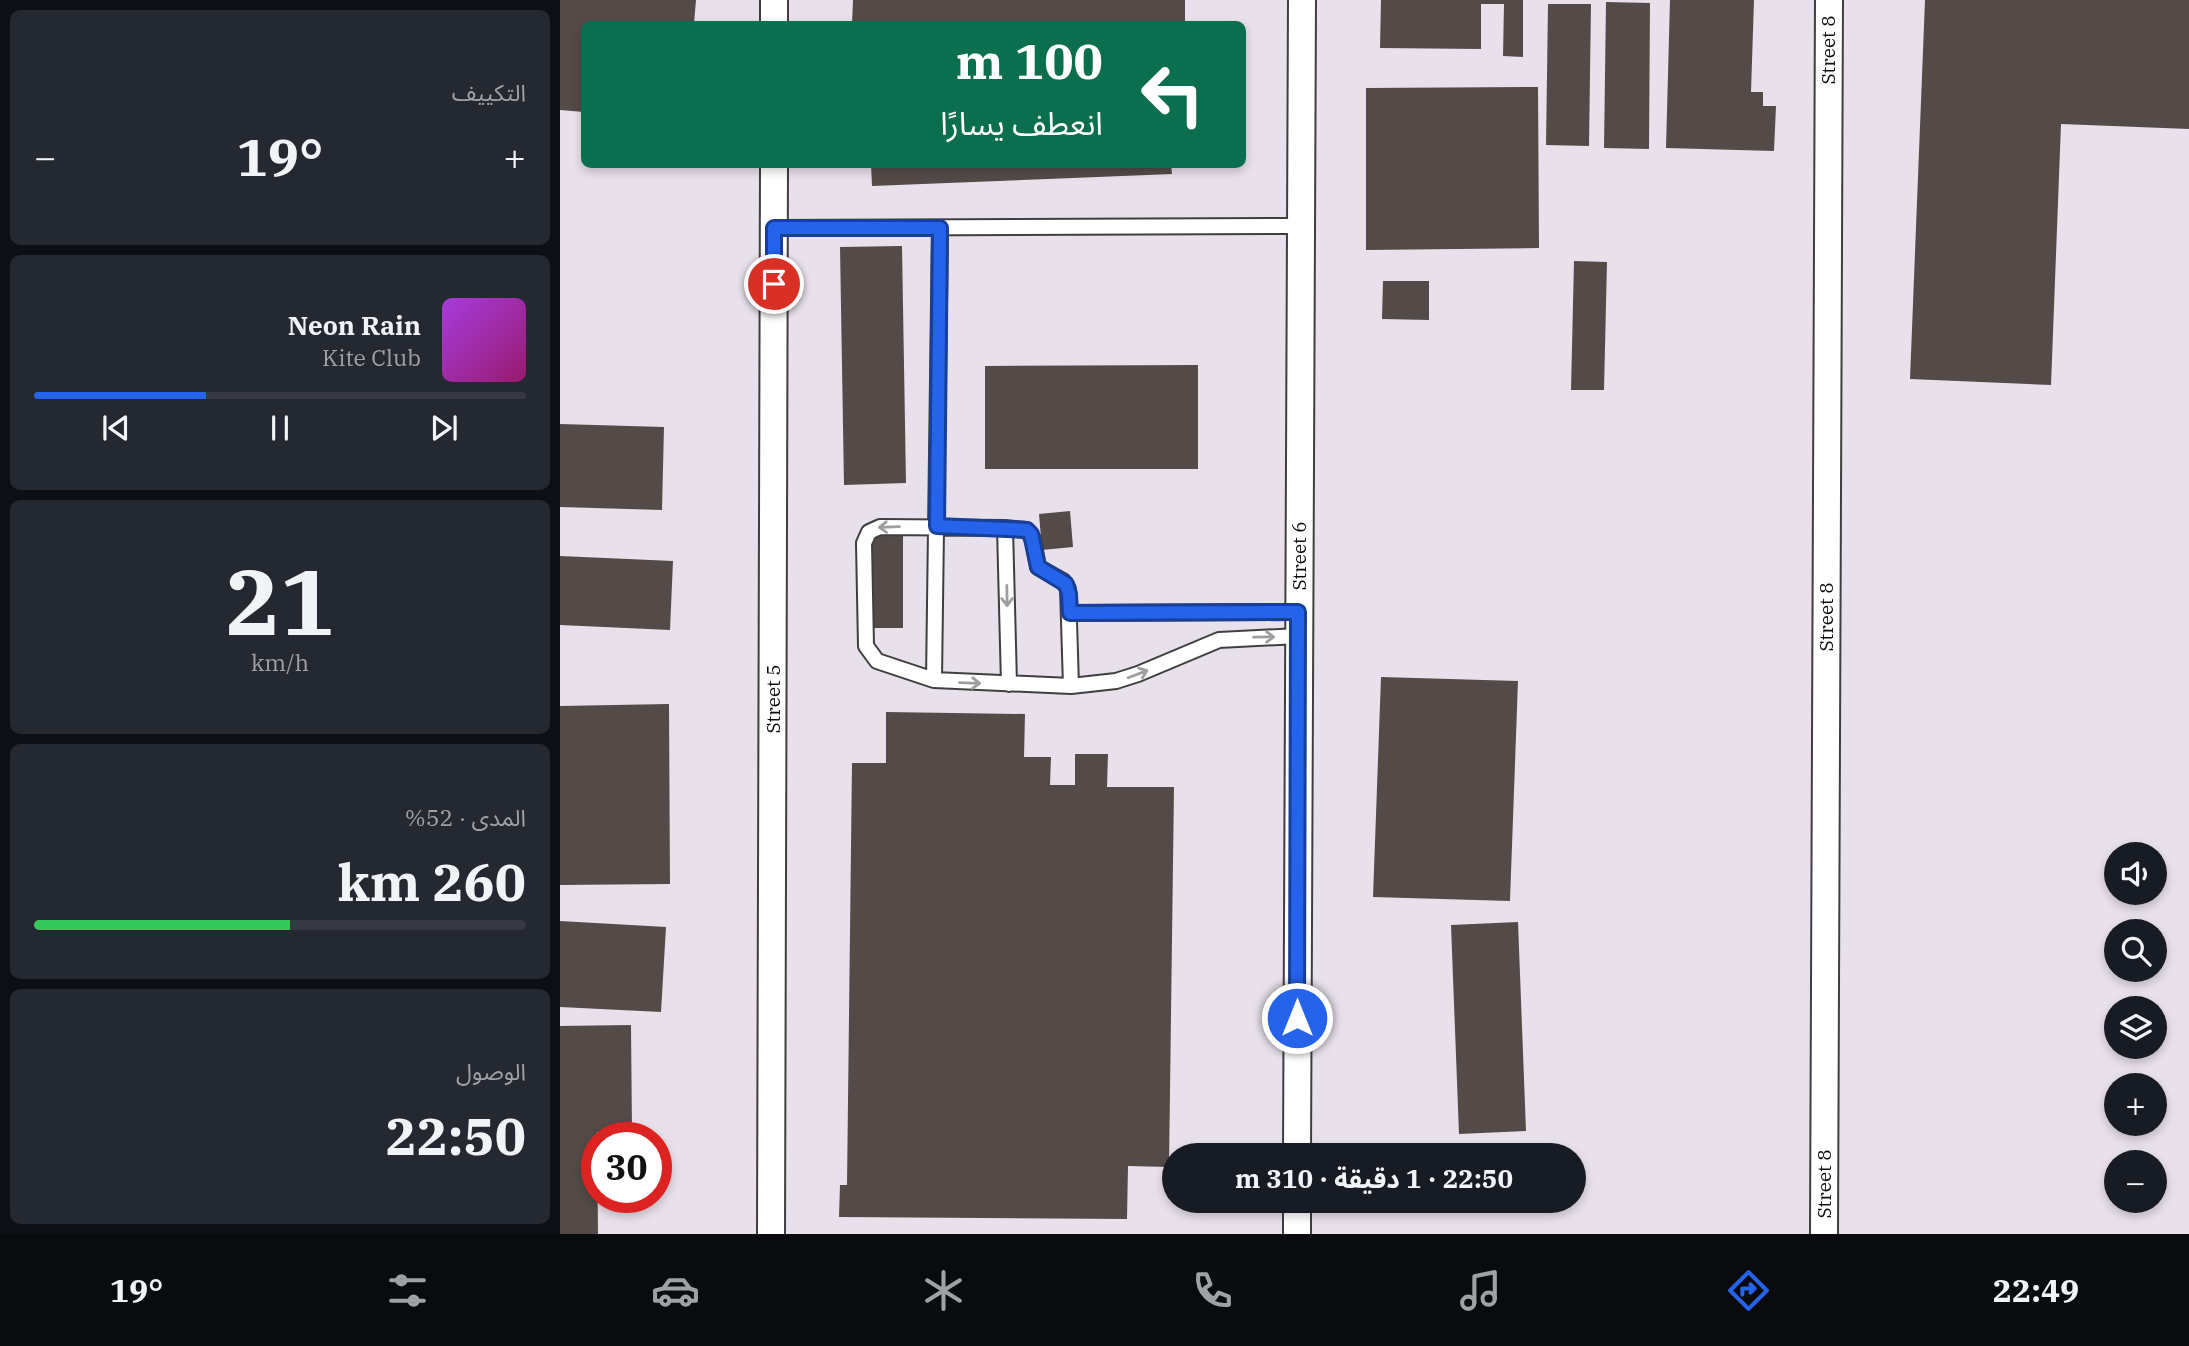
<!DOCTYPE html>
<html lang="ar">
<meta charset="utf-8">
<style>
body{margin:0;font-family:"IBM Plex Serif","Noto Sans Arabic",serif;background:#242831;color:#f1f3f6;direction:rtl;height:100vh;display:flex;flex-direction:column;font-size:26px;white-space:nowrap}
*{box-sizing:border-box;margin:0}
p{font-size:23px;color:#9ea1a6}
.icon{flex:none;width:38px;height:38px;fill:none;stroke:currentColor;stroke-width:2;stroke-linecap:round;stroke-linejoin:round}
.map{position:relative;flex:1;overflow:hidden;direction:ltr}
.panel{display:flex;flex-direction:column;gap:10px;padding:10px;background:#0d0f14;width:560px}
.panel>*{flex:none}
.banner{position:absolute;left:21px;top:21px;width:665px;height:147px;border-radius:10px;box-shadow:0 4px 10px #0003;direction:rtl;background:#0b6e4f;color:#fff;overflow:hidden}
.buttons{position:absolute;left:1544px;top:842px;display:grid;gap:14px}
.buttons a{display:grid;place-items:center;width:63px;height:63px;border-radius:50%;background:#171b24;box-shadow:0 4px 10px #0003;font-size:35px}
.speed{position:absolute;left:21px;top:1122px;display:flex;gap:14px;font-size:35px;font-weight:700;text-align:center}
.speed>*{display:grid;place-content:center;width:91px;height:91px;border-radius:50%;background:#171b24;box-shadow:0 4px 10px #0003;line-height:1}
.speed .limit{border:10px solid #d22;background:#fff;color:#111}
.pin{position:absolute;display:grid;place-items:center;width:60px;height:60px;color:#fff;margin:-30px;border:4px solid #fff;border-radius:50%;box-shadow:0 2px 7px #0007}
.me{position:absolute;width:77px;margin:-38px;rotate:0deg;stroke-linejoin:round;filter:drop-shadow(0 0 5px #0008)}
.turn{display:flex;align-items:center;gap:24px;height:147px;padding:0 28px;font-size:32px}
.turn .icon{width:91px;height:91px;stroke-width:2.5}
.turn b{display:block;font-size:49px;line-height:60px}
.big{font-size:52px;font-weight:700;line-height:1.1}
.panel .card{flex:1;display:flex;flex-direction:column;justify-content:center;gap:10px;min-width:0;padding:0 24px;border-radius:10px;background:#242831}
.panel .dial{align-items:center;gap:0}
.dial b{font-size:91px;line-height:1}
.song{display:flex;align-items:center;gap:21px}
.cover{width:84px;height:84px;border-radius:10px;background:linear-gradient(135deg,hsl(280 70% 55%),hsl(320 70% 35%))}
.played{height:7px;border-radius:4px;background:linear-gradient(90deg,#2563eb 35%,#363941 35%)}
.keys{display:flex;justify-content:space-around;direction:ltr}
.heat{display:flex;justify-content:space-between;align-items:center;font-size:38px;direction:ltr}
.charge{height:10px;border-radius:5px;background:linear-gradient(90deg,#34c759 52%,#363941 0)}
.trip{position:absolute;left:602px;top:1143px;width:424px;height:70px;border-radius:35px;background:#171b24;box-shadow:0 4px 10px #0003;font-weight:700;line-height:70px;text-align:center;direction:rtl}
.tab-bar{display:flex;height:112px;justify-content:space-around;align-items:center;background:#090b0e;color:#9ea1a6}
.tab-bar .icon{width:49px;height:49px}
.tab-bar .selected{color:#2563eb}
.tab-bar b{font-size:32px;color:#f1f3f6}
main{display:flex;flex:1;min-height:0}
.map>svg:first-child{display:block}
.industrial{fill:#e8e0eb;fill-rule:evenodd}
.building{fill:#544b48}
.lines{fill:none;stroke-linecap:round;stroke-linejoin:round}
.service-casing{stroke:#3f3f3f;stroke-width:18}
.minor-casing{stroke:#3f3f3f;stroke-width:30}
.service{stroke:#fff;stroke-width:14}
.minor{stroke:#fff;stroke-width:26}
.oneway{stroke:#9e9e9e}
.route-casing{stroke:#184099;stroke-width:18}
.route{stroke:#2563eb;stroke-width:12}
.labels{text-anchor:middle;dominant-baseline:central;stroke-width:7;stroke-linejoin:round;paint-order:stroke}
.street-label{font-size:19px;fill:#0c0c0c;stroke:#fff}
</style>
<main>
<div class="map">
<svg width="1629" height="1234" viewBox="0 0 1629 1234">
<rect width="100%" height="100%" fill="#fff7eb"/>
<!-- industrial -->
<path class="industrial" d="M0,0H1629V1234H0ZM24,24H682V164H24ZM1556,854H1594V892H1556ZM1556,931H1594V970H1556ZM1556,1008H1594V1046H1556ZM1556,1085H1594V1124H1556ZM37,1138H96V1197H37ZM614,1155H1013V1200H614ZM1556,1162H1594V1200H1556Z"/>
<!-- building -->
<path class="building" d="M0,0H136L134,24H24V112L0,110Z
M293,0H625V24H292Z
M821,0H963V57L943,56L944,4H921V49L820,48Z
M1110,0H1194L1191,92H1203V106H1216L1214,151L1106,148Z
M1365,0H1629V129L1501,124L1491,385L1350,379Z
M1046,2L1090,3L1089,149L1044,148Z
M988,4H1031L1029,146L986,145Z
M978,87L979,248L806,250V88Z
M311,164H611L612,174L312,186Z
M342,246L346,483L284,485L280,247Z
M1014,261L1047,262L1044,390H1011Z
M823,281H869V320L822,319Z
M638,365V469H425V366Z
M0,424L104,427L102,510L0,507Z
M510,511L513,547L482,550L479,514Z
M312,536H343V628H312Z
M0,556L113,561L110,630L0,625Z
M821,677L958,681L950,901L813,897Z
M109,704L110,884L0,885V706Z
M326,712L465,714L464,757H491L490,785H515V754H548L547,787H614L609,1167L568,1166L567,1219L279,1217L280,1185H287L292,763H326Z
M0,921L106,927L101,1012L0,1007Z
M958,922L966,1131L899,1134L891,925Z
M71,1025L72,1132H37L38,1234H0V1026Z"/>
<g class="lines">
<!-- service casing -->
<g class="service-casing">
<path id="service" d="M214,228L740,226
M445,528L449,684
M510,613L739,612
M374,680L380,228
M511,686L508,589L503,581L478,567L473,539L467,530L445,528L320,527L309,532L304,543L306,646L317,661L374,680L511,686L556,681L578,674L659,640L738,636"/>
</g>
<!-- minor casing -->
<g class="minor-casing">
<path id="minor" d="M214,24V0
M737,1155L742,0
M211,1234L214,164
M737,1234V1200
M1264,1234L1269,0"/>
</g>
<!-- service -->
<use href="#service" class="service"/>
<!-- minor -->
<use href="#minor" class="minor"/>
</g>
<!-- one-way arrows -->
<defs><path id="oneway-shaft" d="M-6 0H5M1.5-3L5.5 0L1.5 3" fill="none" stroke-width="1.6" stroke-linecap="round" stroke-linejoin="round" transform="scale(1.75)"/></defs>
<g class="oneway">
<use href="#oneway-shaft" transform="translate(329 527) rotate(178)"/>
<use href="#oneway-shaft" transform="translate(447 596) rotate(89)"/>
<use href="#oneway-shaft" transform="translate(704 637) rotate(-1)"/>
<use href="#oneway-shaft" transform="translate(578 674) rotate(-21)"/>
<use href="#oneway-shaft" transform="translate(410 683) rotate(2)"/>
</g>
<g class="lines">
<!-- route casing -->
<g class="route-casing">
<path id="route" d="M214,284V228H380L377,526L467,530L471,534L478,567L506,584L509,594L510,613L738,612L737,1018"/>
</g>
<!-- route -->
<use href="#route" class="route"/>
</g>
<g class="labels">
<!-- street labels -->
<g class="street-label">
<text transform="translate(1268 50) rotate(-90)">Street 8</text>
<text transform="translate(739 556) rotate(-90)">Street 6</text>
<text transform="translate(1266 617) rotate(-90)">Street 8</text>
<text transform="translate(213 699) rotate(-90)">Street 5</text>
<text transform="translate(1264 1184) rotate(-90)">Street 8</text>
</g>
</g>
</svg>
<div class="buttons">
<a><svg class="icon" aria-label="sound" viewBox="0 0 24 24"><path d="M4 9h4l5-4v14l-5-4H4zM17 9q2 3 0 6"/></svg></a>
<a><svg class="icon" aria-label="search" viewBox="0 0 24 24"><circle cx="10" cy="10" r="6"/><path d="M15 15l6 6"/></svg></a>
<a><svg class="icon" aria-label="layers" viewBox="0 0 24 24"><path d="M12 4l9 5-9 5-9-5zM3 14l9 5 9-5"/></svg></a>
<a>+</a>
<a>−</a>
</div>
<div class="speed"><div class="limit">30</div></div>
<div class="pin" style="left:214px;top:284px;background:#d93025"><svg class="icon" aria-label="arrive" viewBox="0 0 24 24"><path d="M6 21V4h12l-3 4 3 4H6"/></svg></div>
<svg class="me" style="left:737px;top:1018px" viewBox="-20 -20 40 40"><circle r="17" fill="#2563eb" stroke="#fff" stroke-width="3"/><path d="M0-11L8 9 0 5-8 9z" fill="#fff"/></svg>
<div class="trip">22:50 · 1 دقيقة · 310 m</div>
<div class="banner">
<div class="turn"><svg class="icon" aria-label="left" viewBox="0 0 24 24"><path d="M17 20v-9H6M10 6l-5 5 5 5"/></svg><div><b>100 m</b>انعطف يسارًا</div></div>
</div>
</div>
<section class="panel">
<div class="card"><p>التكييف</p>
<div class="heat"><a>−</a><b class="big">19°</b><a>+</a></div>
</div>
<div class="card">
<div class="song"><i class="cover"></i><div><b>Neon Rain</b><p>Kite Club</p></div></div>
<div class="played"></div>
<div class="keys"><svg class="icon" aria-label="previous" viewBox="0 0 24 24"><path d="M18 5L8 12l10 7zM5 5v14"/></svg><svg class="icon" aria-label="pause" viewBox="0 0 24 24"><path d="M8 5v14M16 5v14"/></svg><svg class="icon" aria-label="next" viewBox="0 0 24 24"><path d="M6 5l10 7-10 7zM19 5v14"/></svg></div>
</div>
<div class="card dial"><b>21</b><p>km/h</p></div>
<div class="card"><p>المدى · 52%</p><b class="big">260 km</b><div class="charge"></div></div>
<div class="card"><p>الوصول</p><b class="big">22:50</b></div>
</section>
</main>
<nav class="tab-bar">
<b>22:49</b>
<svg class="icon selected" aria-label="directions" viewBox="0 0 24 24"><path d="M12 3l9 9-9 9-9-9zM9 14v-3h6M13 9l2 2-2 2"/></svg>
<svg class="icon" aria-label="music" viewBox="0 0 24 24"><path d="M9 18V5l10-2v13"/><circle cx="6" cy="18" r="3"/><circle cx="16" cy="16" r="3"/></svg>
<svg class="icon" aria-label="phone" viewBox="0 0 24 24"><path d="M5 4h4l2 5-3 2q2 4 5 5l2-3 5 2v4C11 20 4 13 5 4z"/></svg>
<svg class="icon" aria-label="climate" viewBox="0 0 24 24"><path d="M12 3v18M4 7l16 10M4 17L20 7"/></svg>
<svg class="icon" aria-label="car" viewBox="0 0 24 24"><path d="M5 17H2v-5l4-1 3-4h7l3 4 3 1v5h-3M9 17h6M6 11h13"/><circle cx="7" cy="17" r="2"/><circle cx="17" cy="17" r="2"/></svg>
<svg class="icon" aria-label="filters" viewBox="0 0 24 24"><path d="M4 7h16M4 17h16"/><circle cx="9" cy="7" r="2"/><circle cx="15" cy="17" r="2"/></svg>
<b>19°</b>
</nav>
